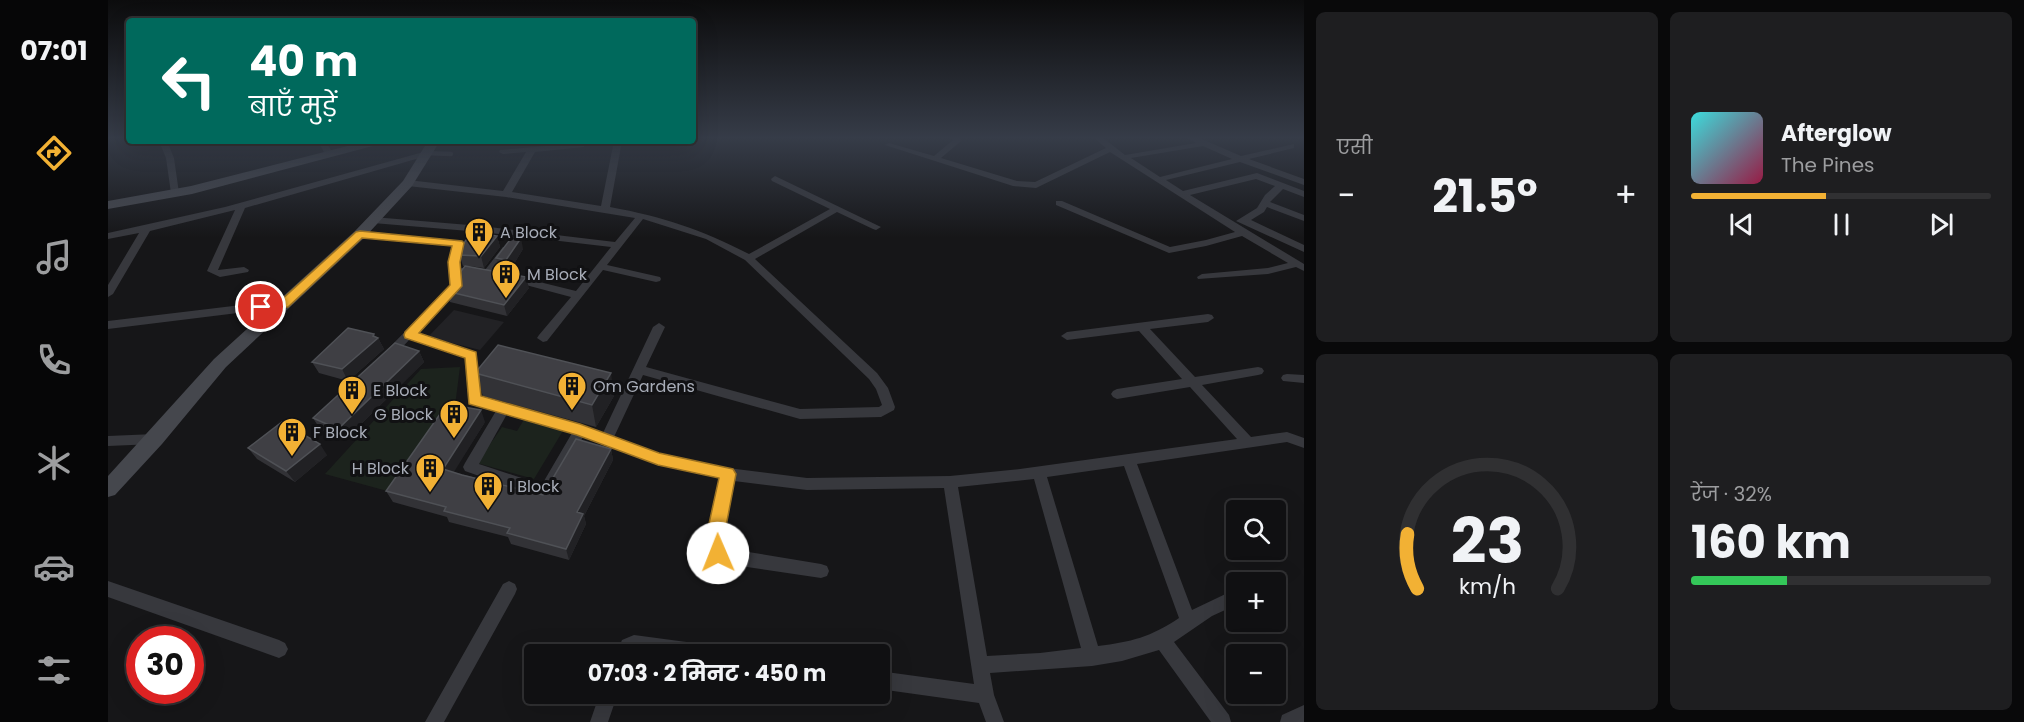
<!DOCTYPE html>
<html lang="hi">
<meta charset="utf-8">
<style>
body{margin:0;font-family:Poppins,"Noto Sans Devanagari",sans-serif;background:#1e1e20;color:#f1f3f6;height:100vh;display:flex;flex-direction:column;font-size:22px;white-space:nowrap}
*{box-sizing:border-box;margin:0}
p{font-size:20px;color:#9c9d9f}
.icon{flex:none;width:33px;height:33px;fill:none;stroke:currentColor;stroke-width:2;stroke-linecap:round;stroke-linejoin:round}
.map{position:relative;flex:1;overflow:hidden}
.sheet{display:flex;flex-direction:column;gap:12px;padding:12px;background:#09090a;width:720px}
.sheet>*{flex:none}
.guide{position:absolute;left:18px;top:18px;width:570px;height:126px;border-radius:6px;box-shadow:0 6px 24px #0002,0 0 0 2px #303032;background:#00695c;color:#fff;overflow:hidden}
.buttons{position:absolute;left:1118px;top:500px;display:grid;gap:12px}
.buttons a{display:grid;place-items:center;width:60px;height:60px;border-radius:6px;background:#101012;box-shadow:0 6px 24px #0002,0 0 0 2px #303032;font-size:30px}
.speed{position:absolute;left:18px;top:626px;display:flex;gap:12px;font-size:30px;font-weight:700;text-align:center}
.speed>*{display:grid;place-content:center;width:78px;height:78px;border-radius:50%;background:#101012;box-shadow:0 6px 24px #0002,0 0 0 2px #303032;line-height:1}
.speed .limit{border:9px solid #d22;background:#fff;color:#111}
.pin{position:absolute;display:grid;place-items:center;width:51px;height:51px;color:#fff;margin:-26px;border:3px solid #fff;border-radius:50%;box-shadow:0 2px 6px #0007}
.me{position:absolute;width:66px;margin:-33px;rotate:359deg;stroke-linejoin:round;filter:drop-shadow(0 0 4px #0008)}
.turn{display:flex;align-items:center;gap:21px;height:126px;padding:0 24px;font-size:27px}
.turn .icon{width:78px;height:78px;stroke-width:2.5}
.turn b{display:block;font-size:42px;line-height:51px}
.big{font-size:45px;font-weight:700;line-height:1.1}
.sheet .card{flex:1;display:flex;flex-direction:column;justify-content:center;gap:9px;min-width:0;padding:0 21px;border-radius:9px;background:#1e1e20}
.sheet .dial{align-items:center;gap:0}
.dial svg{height:156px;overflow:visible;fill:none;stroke:#303032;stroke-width:7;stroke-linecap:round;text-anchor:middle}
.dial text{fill:#f1f3f6;stroke:none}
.song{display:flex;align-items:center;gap:18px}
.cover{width:72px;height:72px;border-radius:9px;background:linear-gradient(135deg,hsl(180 70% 55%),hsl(340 70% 35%))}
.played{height:6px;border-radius:3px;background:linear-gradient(90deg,#f2b134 45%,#303032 45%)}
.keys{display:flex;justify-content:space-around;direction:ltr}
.heat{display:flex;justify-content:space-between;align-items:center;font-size:33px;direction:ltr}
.charge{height:9px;border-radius:4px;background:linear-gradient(90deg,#34c759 32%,#303032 0)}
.sheet .tiles{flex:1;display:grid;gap:12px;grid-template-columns:repeat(2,1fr)}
.trip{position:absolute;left:416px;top:644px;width:366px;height:60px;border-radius:6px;background:#101012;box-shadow:0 6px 24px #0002,0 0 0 2px #303032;font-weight:700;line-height:60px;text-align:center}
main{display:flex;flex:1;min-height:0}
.dock{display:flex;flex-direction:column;width:108px;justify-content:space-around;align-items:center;background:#060607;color:#9c9d9f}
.dock .icon{width:42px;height:42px}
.dock .current{color:#f2b134}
.dock b{font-size:27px;color:#f1f3f6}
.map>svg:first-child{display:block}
.built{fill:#222225}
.green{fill:#1c231d}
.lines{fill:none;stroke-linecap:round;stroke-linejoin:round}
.lane{stroke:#37383d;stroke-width:4.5}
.street{fill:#37383d;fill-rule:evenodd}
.secondary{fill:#45474d;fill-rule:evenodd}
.wall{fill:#323236}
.shaded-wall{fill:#212124}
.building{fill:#3f3f44;stroke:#4f5156;stroke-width:1.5}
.route{fill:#f2b134;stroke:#9d7322;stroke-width:1.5}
.labels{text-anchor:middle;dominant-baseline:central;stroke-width:6;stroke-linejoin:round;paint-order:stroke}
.poi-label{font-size:16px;fill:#a8adb8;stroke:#111113;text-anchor:start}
</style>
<main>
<nav class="dock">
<b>07:01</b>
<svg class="icon current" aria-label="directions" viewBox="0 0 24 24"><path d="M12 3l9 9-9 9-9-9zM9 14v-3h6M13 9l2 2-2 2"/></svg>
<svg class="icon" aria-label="music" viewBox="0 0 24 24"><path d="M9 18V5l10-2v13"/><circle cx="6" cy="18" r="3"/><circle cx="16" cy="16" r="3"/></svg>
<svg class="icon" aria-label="phone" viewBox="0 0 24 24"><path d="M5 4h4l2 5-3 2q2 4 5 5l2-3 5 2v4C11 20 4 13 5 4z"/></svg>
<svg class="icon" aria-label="climate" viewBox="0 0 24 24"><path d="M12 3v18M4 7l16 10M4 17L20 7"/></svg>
<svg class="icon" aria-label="car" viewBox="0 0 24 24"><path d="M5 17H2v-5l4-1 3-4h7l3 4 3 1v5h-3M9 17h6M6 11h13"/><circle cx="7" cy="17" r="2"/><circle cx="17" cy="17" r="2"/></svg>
<svg class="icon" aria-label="filters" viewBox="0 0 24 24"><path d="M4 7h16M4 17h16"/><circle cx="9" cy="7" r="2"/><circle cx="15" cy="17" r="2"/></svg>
</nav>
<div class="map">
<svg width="1196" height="722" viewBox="0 0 1196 722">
<rect width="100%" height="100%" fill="#161618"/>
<!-- built -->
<path class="built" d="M346,310L396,322L372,350L320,337Z"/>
<!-- green -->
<path class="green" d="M352,367L347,406L283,492L217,474L313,369Z
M417,418L456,429L426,479L369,463L394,427L409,431Z"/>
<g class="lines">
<!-- lane -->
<path class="lane" d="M319,153L343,154"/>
<!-- street -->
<path class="street" d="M844,137H852L853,141L833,158L909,181L927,182L998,148L985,137H994L1017,155L1088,143L1078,137H1089L1133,156L1186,144V148L1141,159L1196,179V185L1132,162L1058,180L1075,191L1149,173L1196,191V197L1175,189L1162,202L1196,215V221L1159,207L1156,212L1143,220L1196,245V252L1128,221L1149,208L1157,195L1167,186L1148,179L1082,195L1196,264V271L1188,267L1160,274L1090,279L1089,277L1094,274L1160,268L1180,263L1134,236L1098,246L1061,253L948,205V201H954L1062,247L1098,240L1127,232L1002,152L928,188L905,186L777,145L781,143L826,156L845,140ZM1095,146L1124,159L1052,177L1023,158Z
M51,141H59L66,158L71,193L70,195H64L63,193L58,158Z
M210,141H218L225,154L224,156H218Z
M506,141H514L502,207C556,217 592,229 641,254L722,209L664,181L663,179L667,176L773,227L768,230L765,229L729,212L647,259L769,373L780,388L787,407L786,410L773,417L692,419L535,375L506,437L551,454L620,468L699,478L842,476L912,469L1129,439L1082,387L1009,399L1005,397L1003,394L1005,391L1009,389L1074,379L1031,331L959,340L953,336L959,332L1100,314L1104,315L1106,318L1100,322L1042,329L1087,377L1150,367L1154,368L1156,371L1154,374L1150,375L1094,385L1143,437L1179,432L1196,438V448L1179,442L1029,464L1084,610L1128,589V605L1104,616L1066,642L1121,715L1123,722H1103L1051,650L1014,661L984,666L882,673L886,695L896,722H878L871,703L771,689V671L866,684L836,488L699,490L626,481L614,542L616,548L713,564L719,566L721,571L719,576L713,578L619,564L605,558L598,542L612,478L550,465L475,437L446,489L440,494L429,496L357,471L355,467L357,463L388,411L362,403L360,400L358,358L302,339L285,357H277L275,354L343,285L341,262L345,245L252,237L247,234L249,232L353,241L355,243L351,262L353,268L377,270L395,247H403L404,249L384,275L353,274L352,288L308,333L368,353L372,397L495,433L545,327L551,323L557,327L538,367L692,409L771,407L774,405L768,389L761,379L637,260L598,239L535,219L499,265L552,277L553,279L552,281L548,282L495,270L439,341L435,342L429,338L431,335L463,297L399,280L398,278L399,276L403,275L468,291L503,247L373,232L265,223L260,220L265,217L373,226L507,242L527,218L398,197L300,186L296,183L300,180L395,191L418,152L395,154L391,152L392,150L473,143H476V147L427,152L404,192L493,206ZM399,414L464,433L436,481L432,484L371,464ZM1016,466L1071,618C1043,637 1023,642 990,646L939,477ZM926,479L973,648L932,653L879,656L850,487Z
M319,151H322V155L137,208L110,270L136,267L141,270L140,272L112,277L99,271L127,210L42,231L5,294L0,297V285L31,233L0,239V233L117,207Z
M175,300L179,301L180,304L179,307L0,329V321Z
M1179,374L1196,375V383L1175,381L1173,378L1175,375Z
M47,434L52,435L54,439L52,443L47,444L0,446V436Z
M0,581L171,640L177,643L180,649L177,655L171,658L0,597Z
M401,581L407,584L409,589L407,594L336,722H317L395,584Z
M526,635L601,645L607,648L610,654H508L514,640Z
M492,693H510L500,722H482Z
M1196,705V722H1172L1174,715Z"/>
<!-- secondary -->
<path class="secondary" d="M259,141H278L276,143L84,194L0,209V201L83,186Z
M320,141H332L304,186L257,237L118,367L54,444L7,495L0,497V476L106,359L247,231L295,181Z"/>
</g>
<!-- wall -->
<path class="wall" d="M389,236L392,247L376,268L361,266L421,288L399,316L342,302L338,291L357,266H355L350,251Z
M415,249L401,272L391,270L388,258Z
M266,334L267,336L270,338L276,349L240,381L211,373L204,362Z
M311,351L316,362L237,440L212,429L205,418Z
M367,373L506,396L488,427L375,396Z
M377,422L345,472L435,495L503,449L505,460L476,516L478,524L461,560L403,544L400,537L341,522L339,517L285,502L278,491Z
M140,448L219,455L187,482L149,459Z"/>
<!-- shaded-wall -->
<path class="shaded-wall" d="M389,236L392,247L376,268L373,256Z
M413,238L415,249L401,272L398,260Z
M418,277L421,288L399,316L396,305Z
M266,334L268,339L270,338L276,349L240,381L234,369Z
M311,351L316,362L237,440L230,429Z
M503,373L506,396L488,427L484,405Z
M373,410L377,422L341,480L335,469Z
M212,444L219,455L187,482L178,471Z
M503,449L505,460L476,516L478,524L461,560L458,549L469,512Z"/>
<!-- building -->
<path class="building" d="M364,232L389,236L373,256L351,255L350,251Z
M404,237L413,238L398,260L388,258Z
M357,266L418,277L396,305L338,291Z
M240,328L266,334L265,336L270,338L234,369L204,362Z
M287,343L311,351L230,429L205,418Z
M390,345L503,373L484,405L367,373Z
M339,404L373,410L335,469L354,475L435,495L468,439L503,449L469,512L475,514L458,549L399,533L402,528L336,511L338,507L278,491Z
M174,422L212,444L178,471L140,448Z"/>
<!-- sky -->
<linearGradient id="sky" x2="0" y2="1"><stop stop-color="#0c0c0d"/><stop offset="0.58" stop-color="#363c48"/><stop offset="1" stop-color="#363c48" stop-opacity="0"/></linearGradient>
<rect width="1196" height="238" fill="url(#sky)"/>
<!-- route -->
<path class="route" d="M252,231L354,241L356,243L352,262L354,286L311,333L368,352L373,396L472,424L551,453L625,469L628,474L615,542L619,553L616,559L610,561L604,559L597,542L611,478L550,465L469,435L361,404L357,358L297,338L296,335L297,332L342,285L340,262L344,246L254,238L180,307L149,310L147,307L149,304L172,301L248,232Z"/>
<!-- icons -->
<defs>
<g id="building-pin" transform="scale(1.5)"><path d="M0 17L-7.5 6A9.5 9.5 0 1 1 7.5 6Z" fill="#f2b134" stroke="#111113"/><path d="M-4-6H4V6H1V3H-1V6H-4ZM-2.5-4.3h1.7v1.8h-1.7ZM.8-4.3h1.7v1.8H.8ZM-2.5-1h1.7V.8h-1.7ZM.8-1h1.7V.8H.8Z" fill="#111"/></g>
</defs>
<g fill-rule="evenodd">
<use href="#building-pin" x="371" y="232"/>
<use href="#building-pin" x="398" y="274"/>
<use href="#building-pin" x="464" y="386"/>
<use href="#building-pin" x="244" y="390"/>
<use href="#building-pin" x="346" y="414"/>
<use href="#building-pin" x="184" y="432"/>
<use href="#building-pin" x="322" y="468"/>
<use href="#building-pin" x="380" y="486"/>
</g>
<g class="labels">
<!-- poi labels -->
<g class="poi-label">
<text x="392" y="232">A Block</text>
<text x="419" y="274">M Block</text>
<text x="485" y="386">Om Gardens</text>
<text x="265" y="390">E Block</text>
<text x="325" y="414" text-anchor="end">G Block</text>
<text x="205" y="432">F Block</text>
<text x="301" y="468" text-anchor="end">H Block</text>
<text x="401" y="486">I Block</text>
</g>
</g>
</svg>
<div class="buttons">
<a><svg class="icon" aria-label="search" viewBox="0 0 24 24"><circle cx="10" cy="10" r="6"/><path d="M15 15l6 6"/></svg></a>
<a>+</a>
<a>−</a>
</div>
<div class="speed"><div class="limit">30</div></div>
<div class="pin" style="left:153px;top:307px;background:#d93025"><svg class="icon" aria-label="arrive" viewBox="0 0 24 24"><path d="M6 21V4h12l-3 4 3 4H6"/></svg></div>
<svg class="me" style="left:610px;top:553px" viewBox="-20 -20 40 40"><circle r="19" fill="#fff"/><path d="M0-13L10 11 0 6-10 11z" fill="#f2b134"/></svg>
<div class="trip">07:03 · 2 मिनट · 450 m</div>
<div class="guide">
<div class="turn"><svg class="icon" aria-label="left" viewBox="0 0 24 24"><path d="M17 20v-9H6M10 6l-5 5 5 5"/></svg><div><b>40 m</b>बाएँ मुड़ें</div></div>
</div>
</div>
<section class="sheet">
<div class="tiles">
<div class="card"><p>एसी</p>
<div class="heat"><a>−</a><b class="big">21.5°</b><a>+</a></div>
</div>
<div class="card">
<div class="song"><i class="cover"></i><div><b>Afterglow</b><p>The Pines</p></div></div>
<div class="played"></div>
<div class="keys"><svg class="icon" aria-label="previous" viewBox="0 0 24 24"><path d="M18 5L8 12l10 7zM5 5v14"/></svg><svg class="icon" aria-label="pause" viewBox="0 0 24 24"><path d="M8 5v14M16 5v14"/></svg><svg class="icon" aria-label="next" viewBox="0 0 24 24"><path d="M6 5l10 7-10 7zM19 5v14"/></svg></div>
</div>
<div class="card dial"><svg viewBox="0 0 100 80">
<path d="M14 69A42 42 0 1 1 86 69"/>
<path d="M14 69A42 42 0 0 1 9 41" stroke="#f2b134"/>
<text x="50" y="56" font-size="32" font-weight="700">23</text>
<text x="50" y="72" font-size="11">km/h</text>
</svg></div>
<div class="card"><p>रेंज · 32%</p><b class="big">160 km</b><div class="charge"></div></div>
</div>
</section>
</main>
